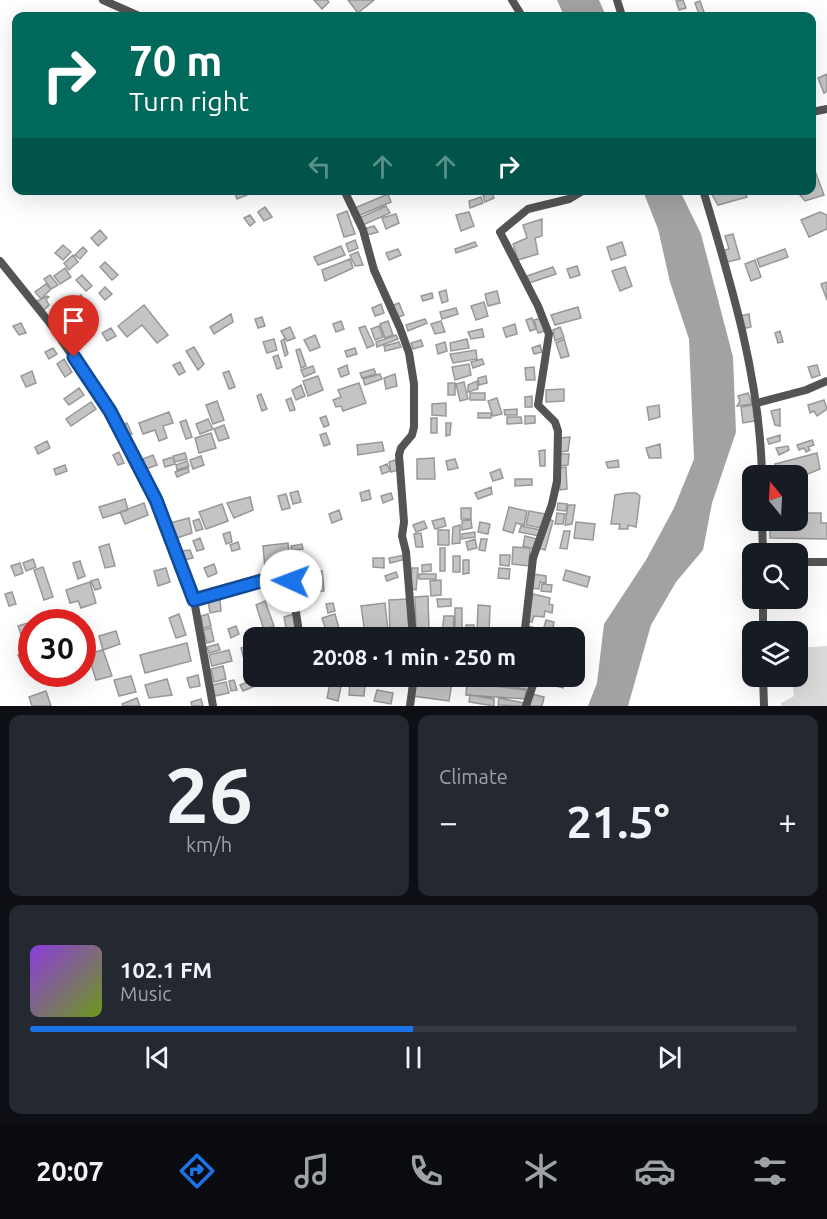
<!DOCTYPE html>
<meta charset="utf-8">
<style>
body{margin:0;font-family:Ubuntu,sans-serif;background:#242831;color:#f1f3f6;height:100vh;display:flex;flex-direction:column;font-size:22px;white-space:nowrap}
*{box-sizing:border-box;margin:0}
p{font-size:20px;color:#9ea1a6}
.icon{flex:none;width:33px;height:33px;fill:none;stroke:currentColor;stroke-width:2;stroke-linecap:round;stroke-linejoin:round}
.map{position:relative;height:706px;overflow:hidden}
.details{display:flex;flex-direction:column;gap:9px;padding:9px;background:#0d0f14;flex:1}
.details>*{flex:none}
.banner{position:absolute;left:12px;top:12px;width:804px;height:183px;border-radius:12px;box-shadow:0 6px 24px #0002;background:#00695c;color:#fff;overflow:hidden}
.needle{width:39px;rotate:342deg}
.controls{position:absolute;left:742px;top:465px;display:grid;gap:12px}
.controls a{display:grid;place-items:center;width:66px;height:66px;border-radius:12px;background:#171b24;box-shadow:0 6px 24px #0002;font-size:30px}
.speed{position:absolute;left:18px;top:609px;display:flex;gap:12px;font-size:30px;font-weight:700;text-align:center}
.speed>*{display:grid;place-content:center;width:78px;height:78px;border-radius:50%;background:#171b24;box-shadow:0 6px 24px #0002;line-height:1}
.speed .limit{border:9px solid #d22;background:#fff;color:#111}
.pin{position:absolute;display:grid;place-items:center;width:51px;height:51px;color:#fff;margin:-62px -26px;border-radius:50% 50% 50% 0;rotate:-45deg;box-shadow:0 0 6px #0007}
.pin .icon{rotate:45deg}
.me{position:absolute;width:66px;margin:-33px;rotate:272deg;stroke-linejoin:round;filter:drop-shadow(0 0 4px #0008)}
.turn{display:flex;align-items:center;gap:21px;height:126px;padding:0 18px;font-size:27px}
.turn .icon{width:78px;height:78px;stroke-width:2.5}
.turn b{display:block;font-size:42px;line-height:51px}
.lanes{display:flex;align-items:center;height:57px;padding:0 18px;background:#0003;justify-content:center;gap:30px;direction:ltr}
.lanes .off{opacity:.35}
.big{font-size:45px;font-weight:600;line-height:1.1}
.details .card{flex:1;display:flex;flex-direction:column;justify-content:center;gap:9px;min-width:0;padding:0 21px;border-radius:12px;background:#242831}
.details .dial{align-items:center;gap:0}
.dial b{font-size:78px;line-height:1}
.song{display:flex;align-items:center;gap:18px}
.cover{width:72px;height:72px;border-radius:9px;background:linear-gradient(135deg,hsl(270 70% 55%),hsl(80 70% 35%))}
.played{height:6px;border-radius:3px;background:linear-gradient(90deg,#1a73e8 50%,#363941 50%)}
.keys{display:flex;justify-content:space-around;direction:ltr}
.heat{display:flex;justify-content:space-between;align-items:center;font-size:33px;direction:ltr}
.details .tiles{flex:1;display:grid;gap:9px;grid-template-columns:1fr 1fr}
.card:last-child{grid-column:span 2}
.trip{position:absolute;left:243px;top:627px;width:342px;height:60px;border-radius:12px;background:#171b24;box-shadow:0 6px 24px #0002;font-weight:600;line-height:60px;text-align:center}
.menu{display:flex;height:96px;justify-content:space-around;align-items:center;background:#090b0e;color:#9ea1a6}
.menu .icon{width:42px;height:42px}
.menu .selected{color:#1a73e8}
.menu b{font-size:27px;color:#f1f3f6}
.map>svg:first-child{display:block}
.green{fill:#dbdbdb}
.water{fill:#a2a2a2}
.building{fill:#c4c4c4;stroke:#989898;stroke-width:1.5}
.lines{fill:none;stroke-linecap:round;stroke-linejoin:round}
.street{stroke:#545454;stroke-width:8}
.route-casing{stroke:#114b97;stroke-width:15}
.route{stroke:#1a73e8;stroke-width:10}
</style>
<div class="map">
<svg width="827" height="706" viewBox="0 0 827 706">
<rect width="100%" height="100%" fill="#fff"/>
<!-- green -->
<path class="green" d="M827,646V706H781V703L794,696L792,677L798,676V648Z"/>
<!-- water -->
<path class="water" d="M557,0H599L606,16H564Z
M643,191H680L701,234L733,357L736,432L712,503L703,550L676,582L651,625L628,706H588L597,683L604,624L646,560L674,508L694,459L689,339L670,282L658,229Z"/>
<!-- building -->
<path class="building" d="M314,0H327L329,2L322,9Z
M348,0H374L358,13Z
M683,0L686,8L679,10L676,1Z
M700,1L704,12L699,14L695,3Z
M827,74V91L824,93L818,78Z
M815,171L824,195L805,201L800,195L805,193L803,190H812V173Z
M234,190H259L237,199Z
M744,190L747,197L718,205L710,191Z
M492,192L494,198L485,202L483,195Z
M388,194L391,202L358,216L355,208Z
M481,197L483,203L470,208L469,201Z
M386,206L390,213L363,225L359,218Z
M265,207L272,217L264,221L258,212Z
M347,211L355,234L344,237L337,215Z
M469,212L474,226L461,231L456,215Z
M820,212L827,215V229L809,237L801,220Z
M396,214L399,223L386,229L382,218Z
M250,215L255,222L250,226L244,218Z
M542,219V236L535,238L538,254L518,260L513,244L527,238L523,225Z
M374,226L378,232L367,235L364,229Z
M100,230L107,238L98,246L91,238Z
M733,234L740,259L727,262L724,250L729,249L725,236Z
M355,240L358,248L349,252L346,244Z
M475,242L477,246L456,253L455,249Z
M622,242L626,255L611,260L607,247Z
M63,245L71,252L63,260L55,253Z
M341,246L345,255L318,265L314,257Z
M83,247L87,251L80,259L75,255Z
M398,249L401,255L389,260L386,253Z
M785,249L788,257L760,267L757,259Z
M358,252L363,265L355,266L350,255Z
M73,255L78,262L69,270L64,263Z
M350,259L353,268L325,281L322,270Z
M755,260L761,277L751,281L745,264Z
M105,262L118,275L112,280L100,267Z
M577,266L580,275L570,278L567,269Z
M553,267L556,274L529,283L527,276Z
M625,267L632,286L620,291L612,271Z
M65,268L71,277L60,284L54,276Z
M50,275L58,285L51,289L44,279Z
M82,275L92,286L86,291L76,280Z
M827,282V300L821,284Z
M46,284L51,289L41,299L35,292Z
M105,287L112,294L105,300L99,293Z
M446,290L448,301L442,303L439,292Z
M497,291L500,303L488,306L485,294Z
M432,293L433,298L423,301L421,296Z
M81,295L88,306L78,313L71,304Z
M47,296L49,297L46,299L49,305L44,310L37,301Z
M484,302L488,316L476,320L471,306Z
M399,303L404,315L396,318L391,306Z
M381,304L384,313L375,316L372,308Z
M144,305L168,335L157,343L142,325L127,337L118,326Z
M578,307L581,318L555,325L551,315Z
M456,308L458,314L442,319L440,312Z
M231,314L233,322L214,334L210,327Z
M749,314L751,327L742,329L740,316Z
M262,317L265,326L258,328L255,319Z
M532,318L536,329L530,331L526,320Z
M541,318L545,331L538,333L534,320Z
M425,319L427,323L408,331L406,325Z
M341,321L344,329L336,332L333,324Z
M388,321L393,335L385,338L380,324Z
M441,321L445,332L435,334L431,324Z
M21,323L26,333L19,335L13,326Z
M515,324L517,334L506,337L503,328Z
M365,326L374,345L367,348L359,328Z
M379,326L383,337L375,340L371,329Z
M290,327L295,338L287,341L281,331Z
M560,327L564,337L555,341L553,330Z
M111,328L116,336L107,341L102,333Z
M482,329L484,337L471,339L468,332Z
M68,331L76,344L70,347L62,334Z
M780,331L783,342L778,343L775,333Z
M315,335L320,347L310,351L304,340Z
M396,335L398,339L377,347L376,342Z
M274,339L277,350L267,353L263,342Z
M284,339L288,354L285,356L281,341Z
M467,339L469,348L451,351L450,343Z
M564,339L569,356L561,358L556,343Z
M421,340L423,346L413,349L411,343Z
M399,342L401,347L385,351L384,346Z
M445,342L447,351L438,354L436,345Z
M540,345L542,352L534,354L532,348Z
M194,347L204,364L198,370L186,351Z
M53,348L57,354L49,359L45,352Z
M355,348L357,354L347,357L345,351Z
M300,349L306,366L301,368L296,350Z
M476,350L477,359L453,363L450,354Z
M278,355L282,367L277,369L273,357Z
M64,359L72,372L65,377L57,364Z
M482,359L484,364L473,368L471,362Z
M180,362L185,372L179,375L173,365Z
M469,364L471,375L455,380L452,367Z
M347,365L349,374L341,377L338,369Z
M817,365L820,375L812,378L808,367Z
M313,366L315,372L304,377L301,370Z
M534,367L535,380H526L525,368Z
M374,369L376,374L362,378L360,373Z
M32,371L36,383L26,387L21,376Z
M229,371L235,387L229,389L223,373Z
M380,374L382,379L365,385L363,379Z
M395,374L397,386L386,389L384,378Z
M318,376L323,390L308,396L303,381Z
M486,376L487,383L479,385L478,378Z
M477,381L478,389L468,392V385Z
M464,382L468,399L460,401L456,384Z
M359,383L366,403L343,411L341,406L336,407L333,400L341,397L338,390Z
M448,383H455V395H448Z
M301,385L305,396L296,400L292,390Z
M79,388L84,395L69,405L64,399Z
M564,389V401L546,402V390Z
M470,393H485V400H470Z
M748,393L752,404L737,406L740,401L738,396Z
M261,394L267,409L262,411L257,396Z
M532,396V407H525V397Z
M291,398L295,410L290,411L286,400Z
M497,398L502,414L493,416L488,401Z
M824,400L827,409L817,416L814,411L810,413L808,405Z
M217,401L224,420L213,424L206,405Z
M91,402L96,409L71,426L66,419Z
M446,403V416L432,415V404Z
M659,405L660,417L649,420L647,407Z
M753,405L755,421L743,423L741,407Z
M517,409V415H505L504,410Z
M780,409V426L775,425L771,411Z
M169,412L173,423L163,426L167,438L159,441L155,430L143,434L139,423Z
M478,413H491V418H478Z
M326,416L329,425L324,427L320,418Z
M525,416H535V423L525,424Z
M507,417H521L522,423L507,424Z
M431,418H437V433H431Z
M208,419L213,429L200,434L196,424Z
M186,420L192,437L186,439L180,422Z
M127,423L132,434L125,437L120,426Z
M446,423H451L450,435L446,436Z
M224,425L229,438L219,441L214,429Z
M211,433L216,448L199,453L195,438Z
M326,433L330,444L324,446L320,435Z
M780,435V441L769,444L767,439Z
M570,437L568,451L560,452V438Z
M812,440L814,445L808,447L810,450L806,452L804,448L799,450L797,445Z
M47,441L50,448L38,454L35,447Z
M382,442L384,451L358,455L357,445Z
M660,444L661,458H649L646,448Z
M788,446L789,450L779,455L776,448Z
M545,450V466H540L539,451Z
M119,452L124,463L118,465L113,455Z
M185,453L187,459L175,462L173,456Z
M817,453L820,469L798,478V476H779L775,464Z
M559,454H569L568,465L559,466Z
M153,455L157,465L146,469L143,459Z
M201,456L204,465L193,469L190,460Z
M173,457L175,464L165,467L163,460Z
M434,458L435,479H417V459Z
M455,459L458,468L448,470L446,461Z
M395,460L398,470L391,472L389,462Z
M618,460L619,467L608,468L606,462Z
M187,461L189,466L177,470L176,465Z
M387,464L390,471L382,474L380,467Z
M65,465L67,471L56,475L54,469Z
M566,467L567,489L560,490L559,468Z
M188,468L189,472L177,477L175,472Z
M500,469L503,478L493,481L490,473Z
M515,479H532V485L515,486Z
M491,487L492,494L478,499L475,493Z
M369,490L371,499L362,501L360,493Z
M298,491L301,502L293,504L290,493Z
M391,493L393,499L383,503L381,496Z
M627,493H636L640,496L636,527L628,525V529H619L620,524H611L615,495Z
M286,494L290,508L282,510L278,496Z
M250,497L253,510L234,518L227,503Z
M125,499L128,510L103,518L99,507Z
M144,503L148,515L125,524L120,512Z
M558,503L567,504L566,511L557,510Z
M222,504L228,521L206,529L199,512Z
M568,505H575L572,524L565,525Z
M509,507L527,511L524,525L516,523L513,533L503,530Z
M461,508H471V519H461Z
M339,510L342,519L332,523L329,514Z
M529,511L546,514L541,528L526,525Z
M557,513L565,514L563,524H555Z
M798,513H801L802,521L771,522V520H798Z
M803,513H821V523H827V539L770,538V527H803Z
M189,518L192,533L177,538L170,523Z
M444,518L446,526L435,529L432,521Z
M547,518L553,521L545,550L538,548Z
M199,519L203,529L196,531L193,521Z
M471,520L472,528L462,530V521Z
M424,521L427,528L416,532L413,525Z
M480,522L490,524L488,534L478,532Z
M576,522L595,524L593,540L574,538Z
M460,525V543L452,544L453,527Z
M521,526L541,530L539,536L519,532Z
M438,530H449V545H438Z
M564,531H570L567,549L560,548Z
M230,532L232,542L226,544L223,534Z
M475,532V537L462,539V534Z
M421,533L423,547H416L414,534Z
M525,536L537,539L534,549L523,546Z
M200,538L204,549L197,551L193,541Z
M475,539L477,548L468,550L466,542Z
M481,539H487L485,551L479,550Z
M238,542L240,549L232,551L230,545Z
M288,543L290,565L265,568L263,546Z
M109,544L115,566L105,568L99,547Z
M302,544L303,549L292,551L291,546Z
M513,547L530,548L529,566L512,564Z
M440,548H445V571H440Z
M190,550L193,558L184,560L181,551Z
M405,555L406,559L390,563L389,558Z
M500,555H510L509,566L500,565Z
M453,556H460V572H453Z
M373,558H384V568L373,567Z
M33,559L36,567L26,571L23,563Z
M463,560H469V573L463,574Z
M80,561L85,576L78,579L73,563Z
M20,563L23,573L15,576L11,566Z
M214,564L217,573L208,577L204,568Z
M431,564V571L422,572V565Z
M43,567L53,597L44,600L34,570Z
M166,568L170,582L158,586L154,571Z
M412,568H418L416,590L410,588Z
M499,568L510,569L509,579L498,578Z
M566,570L590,577L587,587L563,580Z
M322,571L324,591L318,592L315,572Z
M396,572L398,577L387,581L385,576Z
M419,574H436V579H419Z
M533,574L546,576V583L540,582L539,589L531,588Z
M98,579L101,588L95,590L91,581Z
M441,580V595L431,596L430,581Z
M90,582L96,603L81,608L78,601L70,603L66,590Z
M542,584L552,585L551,592L541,591Z
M12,592L16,604L9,606L5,594Z
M297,593H306V604L297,606Z
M533,594L550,598L549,604L553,605L552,613L545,611L544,617L534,616L532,622L528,621Z
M428,596L429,631H416L415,597Z
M408,599L409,635L390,636L389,600Z
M437,599H451V606L438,607Z
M220,600L221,611L210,613L208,601Z
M265,601L274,626L264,630L256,605Z
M333,603L335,611L328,613L326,604Z
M385,603L388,631L365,634L361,606Z
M478,605L490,606L489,634H477Z
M455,608H462V634H455Z
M179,614L186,635L176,638L169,618Z
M208,614L211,626L203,628L201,616Z
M294,614L299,635L288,638L284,617Z
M335,614L340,632L328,636L322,618Z
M444,616H454L453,634L442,633Z
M546,620L554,622L553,628L581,635L577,649L574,648V638H541Z
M28,623L32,632V653L28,654L18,626Z
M466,625H474V635H466Z
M236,626L239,634L231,638L228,629Z
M528,626L539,629L536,638L525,637Z
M211,628L214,641L207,643L203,630Z
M116,631L120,644L103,650L99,636Z
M187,643L191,661L145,673L140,655Z
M218,644L220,650L209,653L207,647Z
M251,645L253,652L243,656L241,648Z
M103,650L112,676L96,680L88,654Z
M229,650L232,661L212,666L209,655Z
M28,652L29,659L21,662L18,655Z
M223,666L226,679L214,682L211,669Z
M198,675L200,686L190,688L187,678Z
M131,676L136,692L119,696L114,680Z
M416,676H453L449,701L413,696Z
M538,676H571L563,688L536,681Z
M493,678L531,684L530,690L492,683Z
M167,679L172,695L149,698L145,685Z
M234,680L237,690L231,691L229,681Z
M253,680L255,686L243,691L240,685Z
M226,682L229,693L215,696L212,685Z
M350,683L365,685L364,696L349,695Z
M467,683L526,690L525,699L466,695Z
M330,684L341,687L338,701L327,698Z
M377,690L393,693L391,704L374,701Z
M46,691L51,706H32L29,697Z
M532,694L544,697L542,706H529Z
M470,695L494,699V706L469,702Z
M137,698L140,706H123L122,704Z
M499,698L524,703L522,706L498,705Z
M201,699L203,706H192L191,702Z"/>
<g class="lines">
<!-- street -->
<path class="street" d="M103,0L139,16
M512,0L522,16
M617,0L622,16
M812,112L827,109
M344,190L363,230L374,270L400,328L409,353L414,384V427L412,435L401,448L399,455L404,522L402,536L406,552L413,638
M703,190C731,283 760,378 762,476
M0,261L49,322L110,411L156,500L194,600L213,706
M757,403L806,390L827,381
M762,520L763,554
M798,562H827
M763,598V632
M194,600L285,575L289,577L291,581L300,638
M378,638L432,634L470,638
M524,638L533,558L552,504L557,481L558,431L555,422L538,405L549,334L538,306L500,232L528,209L569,199L584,190
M763,676L764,706
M410,706L414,676
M526,706L536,676"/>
</g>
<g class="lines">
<!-- route casing -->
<g class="route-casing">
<path id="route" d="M74,357L110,411L156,500L194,600L279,576L289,577L291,581"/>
</g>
<!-- route -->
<use href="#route" class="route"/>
</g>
</svg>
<div class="controls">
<a><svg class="needle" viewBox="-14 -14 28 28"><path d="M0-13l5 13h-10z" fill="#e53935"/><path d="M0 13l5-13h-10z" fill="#9ea1a6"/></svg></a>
<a><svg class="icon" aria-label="search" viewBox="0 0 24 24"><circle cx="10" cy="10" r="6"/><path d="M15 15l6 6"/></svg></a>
<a><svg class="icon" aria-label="layers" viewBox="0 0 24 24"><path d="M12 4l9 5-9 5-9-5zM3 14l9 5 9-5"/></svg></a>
</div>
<div class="speed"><div class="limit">30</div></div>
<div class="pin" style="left:74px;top:357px;background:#d93025"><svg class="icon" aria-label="arrive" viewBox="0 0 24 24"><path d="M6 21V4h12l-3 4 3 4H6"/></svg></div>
<svg class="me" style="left:291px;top:581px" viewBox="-20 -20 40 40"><circle r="19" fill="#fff"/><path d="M0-13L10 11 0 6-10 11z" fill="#1a73e8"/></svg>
<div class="trip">20:08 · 1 min · 250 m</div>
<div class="banner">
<div class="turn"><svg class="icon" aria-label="right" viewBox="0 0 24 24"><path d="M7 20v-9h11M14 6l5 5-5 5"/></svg><div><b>70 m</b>Turn right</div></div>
<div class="lanes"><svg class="icon off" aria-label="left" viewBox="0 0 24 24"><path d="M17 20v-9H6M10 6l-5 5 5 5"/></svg><svg class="icon off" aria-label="ahead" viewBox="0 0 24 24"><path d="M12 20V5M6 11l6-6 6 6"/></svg><svg class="icon off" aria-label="ahead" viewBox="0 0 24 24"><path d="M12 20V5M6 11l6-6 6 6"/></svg><svg class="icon" aria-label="right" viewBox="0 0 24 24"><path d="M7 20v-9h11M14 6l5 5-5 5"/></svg></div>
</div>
</div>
<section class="details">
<div class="tiles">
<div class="card dial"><b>26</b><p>km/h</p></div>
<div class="card"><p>Climate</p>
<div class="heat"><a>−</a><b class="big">21.5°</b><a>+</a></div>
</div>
<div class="card">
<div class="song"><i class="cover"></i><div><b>102.1 FM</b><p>Music</p></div></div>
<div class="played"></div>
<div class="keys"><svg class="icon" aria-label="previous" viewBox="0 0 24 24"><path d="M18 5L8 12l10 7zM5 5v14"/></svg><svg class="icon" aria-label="pause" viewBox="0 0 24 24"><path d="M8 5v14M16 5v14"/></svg><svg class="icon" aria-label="next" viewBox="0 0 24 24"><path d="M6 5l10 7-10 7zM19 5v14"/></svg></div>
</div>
</div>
</section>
<nav class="menu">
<b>20:07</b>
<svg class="icon selected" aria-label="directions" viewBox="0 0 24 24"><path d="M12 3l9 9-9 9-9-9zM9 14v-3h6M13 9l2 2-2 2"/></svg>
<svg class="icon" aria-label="music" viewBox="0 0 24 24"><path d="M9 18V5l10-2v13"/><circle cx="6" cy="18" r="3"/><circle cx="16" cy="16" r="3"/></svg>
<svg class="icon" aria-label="phone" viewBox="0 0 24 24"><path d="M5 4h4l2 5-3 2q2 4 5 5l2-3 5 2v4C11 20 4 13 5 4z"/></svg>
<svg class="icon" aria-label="climate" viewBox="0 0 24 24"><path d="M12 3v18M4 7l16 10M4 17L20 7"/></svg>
<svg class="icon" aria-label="car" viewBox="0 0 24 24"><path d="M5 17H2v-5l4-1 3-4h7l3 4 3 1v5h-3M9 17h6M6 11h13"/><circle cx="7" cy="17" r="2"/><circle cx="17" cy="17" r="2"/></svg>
<svg class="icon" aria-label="filters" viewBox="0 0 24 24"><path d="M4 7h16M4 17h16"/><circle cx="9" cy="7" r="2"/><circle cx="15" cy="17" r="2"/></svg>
</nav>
